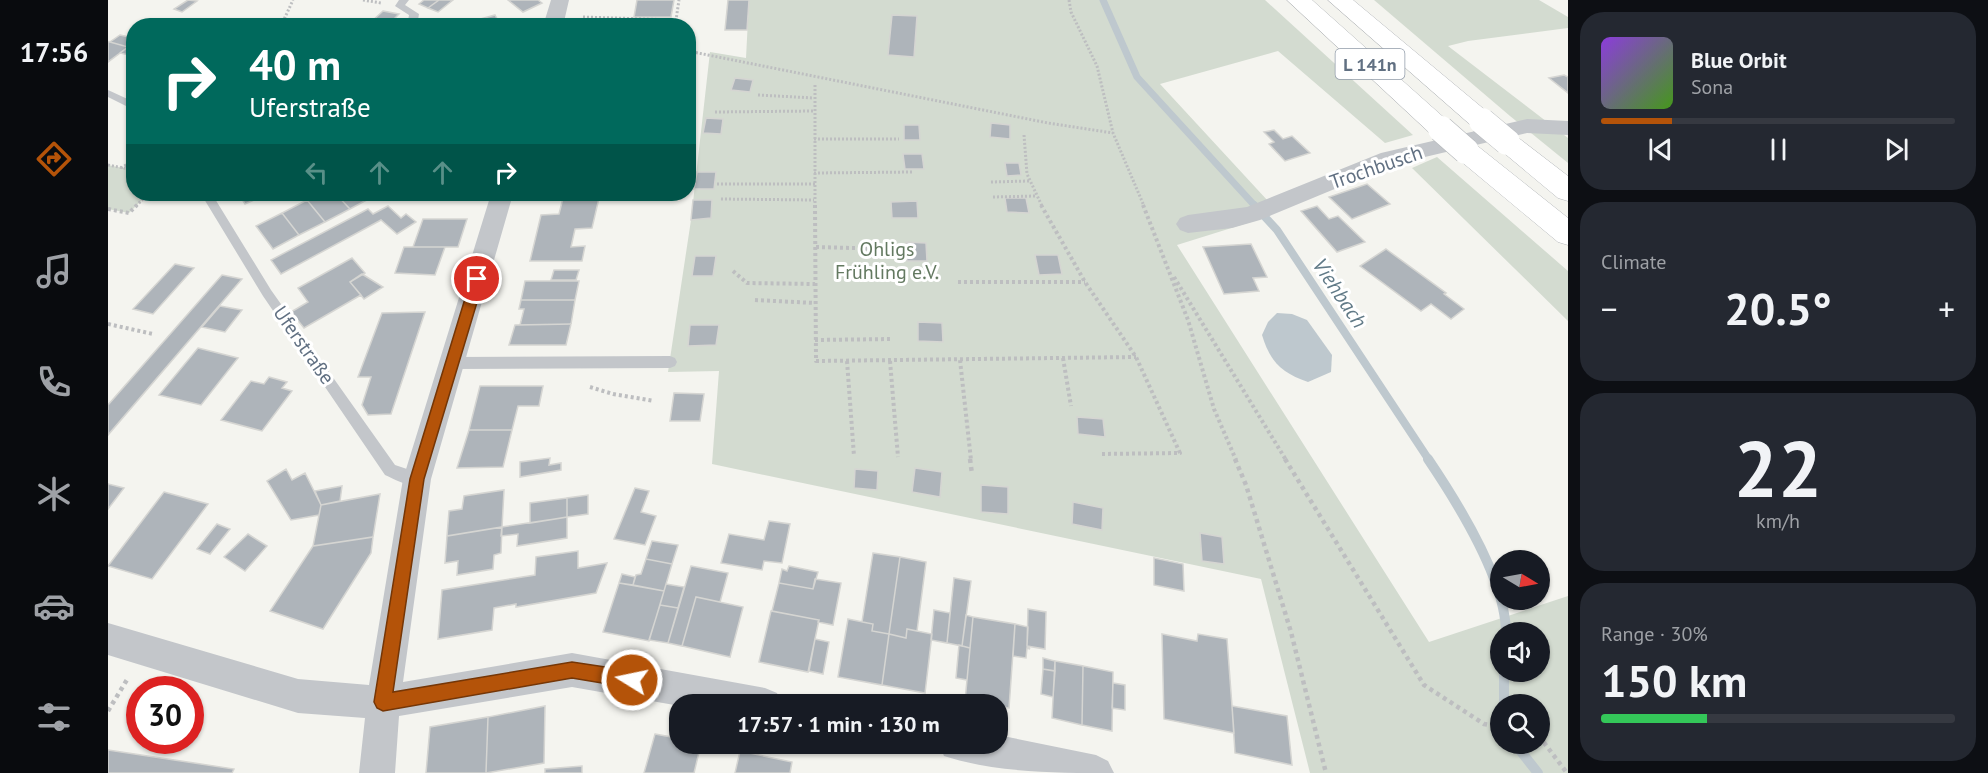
<!DOCTYPE html>
<meta charset="utf-8">
<style>
body{margin:0;font-family:"PT Sans",sans-serif;background:#242831;color:#f1f3f6;height:100vh;display:flex;flex-direction:column;font-size:22px;white-space:nowrap}
*{box-sizing:border-box;margin:0}
p{font-size:20px;color:#9ea1a6}
.icon{flex:none;width:33px;height:33px;fill:none;stroke:currentColor;stroke-width:2;stroke-linecap:round;stroke-linejoin:round}
.map{position:relative;flex:1;overflow:hidden}
.sheet{display:flex;flex-direction:column;gap:12px;padding:12px;background:#0d0f14;width:420px}
.sheet>*{flex:none}
.guide{position:absolute;left:18px;top:18px;width:570px;height:183px;border-radius:24px;box-shadow:0 2px 4px #0004;background:#00695c;color:#fff;overflow:hidden}
.needle{width:39px;rotate:100deg}
.tools{position:absolute;left:1382px;top:550px;display:grid;gap:12px}
.tools a{display:grid;place-items:center;width:60px;height:60px;border-radius:50%;background:#171b24;box-shadow:0 2px 4px #0004;font-size:30px}
.speed{position:absolute;left:18px;top:676px;display:flex;gap:12px;font-size:30px;font-weight:700;text-align:center}
.speed>*{display:grid;place-content:center;width:78px;height:78px;border-radius:50%;background:#171b24;box-shadow:0 2px 4px #0004;line-height:1}
.speed .limit{border:9px solid #d22;background:#fff;color:#111}
.pin{position:absolute;display:grid;place-items:center;width:51px;height:51px;color:#fff;margin:-26px;border:3px solid #fff;border-radius:50%;box-shadow:0 2px 6px #0007}
.me{position:absolute;width:66px;margin:-33px;rotate:280deg;stroke-linejoin:round;filter:drop-shadow(0 0 4px #0008)}
.turn{display:flex;align-items:center;gap:21px;height:126px;padding:0 24px;font-size:27px}
.turn .icon{width:78px;height:78px;stroke-width:2.5}
.turn b{display:block;font-size:42px;line-height:51px}
.lanes{display:flex;align-items:center;height:57px;padding:0 24px;background:#0003;justify-content:center;gap:30px;direction:ltr}
.lanes .off{opacity:.35}
.big{font-size:45px;font-weight:600;line-height:1.1}
.sheet .widget{flex:1;display:flex;flex-direction:column;justify-content:center;gap:9px;min-width:0;padding:0 21px;border-radius:24px;background:#242831}
.sheet .dial{align-items:center;gap:0}
.dial b{font-size:78px;line-height:1}
.song{display:flex;align-items:center;gap:18px}
.cover{width:72px;height:72px;border-radius:9px;background:linear-gradient(135deg,hsl(270 70% 55%),hsl(100 70% 35%))}
.played{height:6px;border-radius:3px;background:linear-gradient(90deg,#b45309 20%,#363941 20%)}
.keys{display:flex;justify-content:space-around;direction:ltr}
.heat{display:flex;justify-content:space-between;align-items:center;font-size:33px;direction:ltr}
.charge{height:9px;border-radius:4px;background:linear-gradient(90deg,#34c759 30%,#363941 0)}
.trip{position:absolute;left:561px;top:694px;width:339px;height:60px;border-radius:24px;background:#171b24;box-shadow:0 2px 4px #0004;font-weight:600;line-height:60px;text-align:center}
main{display:flex;flex:1;min-height:0}
.tabs{display:flex;flex-direction:column;width:108px;justify-content:space-around;align-items:center;background:#090b0e;color:#9ea1a6}
.tabs .icon{width:42px;height:42px}
.tabs .on{color:#b45309}
.tabs b{font-size:27px;color:#f1f3f6}
.map>svg:first-child{display:block}
.green{fill:#d3dbd0;fill-rule:evenodd}
.water{fill:#bec8ce}
.lines{fill:none;stroke-linecap:round;stroke-linejoin:round}
.stream-far2{stroke:#bec8ce;stroke-width:7}
.stream-far1{stroke:#bec8ce;stroke-width:8}
.stream{stroke:#bec8ce;stroke-width:10}
.building{fill:#aeb4ba;stroke:#d5d5d2;stroke-width:1.5}
.highway-casing{stroke:#b5b8bb;stroke-width:1}
.path-far2{stroke:#bdbec0;stroke-width:3;stroke-dasharray:2 2;stroke-linecap:butt}
.path-far1{stroke:#bdbec0;stroke-width:4;stroke-dasharray:3 3;stroke-linecap:butt}
.path{stroke:#bdbec0;stroke-width:4.5;stroke-dasharray:4 4;stroke-linecap:butt}
.lane{fill:#c3c6ca;fill-rule:evenodd}
.street{fill:#c3c6ca;fill-rule:evenodd}
.highway{fill:#fff;fill-rule:evenodd}
.highway-bridge-casing{stroke:#b5b8bb;stroke-width:27;stroke-linecap:butt}
.highway-bridge{stroke:#fff;stroke-width:26}
.route{fill:#b45309;stroke:#753606;stroke-width:1.5}
.labels{text-anchor:middle;dominant-baseline:central;stroke-width:6;stroke-linejoin:round;paint-order:stroke}
.shield{fill:#fff;stroke:#909ba8;stroke-width:1.5}
.shield-label{font-size:18px;font-weight:bold;fill:#617082}
.street-label{font-size:20px;fill:#617082;stroke:#fff}
.park-label{font-size:20px;fill:#637960;stroke:#fff}
.water-label{font-size:21px;font-style:italic;fill:#617a87;stroke:#fff}
</style>
<main>
<nav class="tabs">
<b>17:56</b>
<svg class="icon on" aria-label="directions" viewBox="0 0 24 24"><path d="M12 3l9 9-9 9-9-9zM9 14v-3h6M13 9l2 2-2 2"/></svg>
<svg class="icon" aria-label="music" viewBox="0 0 24 24"><path d="M9 18V5l10-2v13"/><circle cx="6" cy="18" r="3"/><circle cx="16" cy="16" r="3"/></svg>
<svg class="icon" aria-label="phone" viewBox="0 0 24 24"><path d="M5 4h4l2 5-3 2q2 4 5 5l2-3 5 2v4C11 20 4 13 5 4z"/></svg>
<svg class="icon" aria-label="climate" viewBox="0 0 24 24"><path d="M12 3v18M4 7l16 10M4 17L20 7"/></svg>
<svg class="icon" aria-label="car" viewBox="0 0 24 24"><path d="M5 17H2v-5l4-1 3-4h7l3 4 3 1v5h-3M9 17h6M6 11h13"/><circle cx="7" cy="17" r="2"/><circle cx="17" cy="17" r="2"/></svg>
<svg class="icon" aria-label="filters" viewBox="0 0 24 24"><path d="M4 7h16M4 17h16"/><circle cx="9" cy="7" r="2"/><circle cx="15" cy="17" r="2"/></svg>
</nav>
<div class="map">
<svg width="1460" height="773" viewBox="0 0 1460 773">
<rect width="100%" height="100%" fill="#f4f4ef"/>
<!-- green -->
<path class="green" d="M641,0H1157L1305,135L1277,143L1170,51L1052,84L1160,201L1149,220L1069,245L1321,642L1460,596V773H1202L1153,579L604,464L611,371L560,372L583,220L602,52L638,58ZM1392,633H1431V672H1392ZM1392,705H1431V744H1392Z
M1266,0H1431L1460,17V28L1360,41L1340,46L1460,138V163L1402,116Z
M1329,157L1460,271V321L1304,168Z
M0,165L25,170L26,194H40L21,213L0,209Z"/>
<!-- water -->
<path class="water" d="M1169,313L1184,314L1199,320L1224,355L1223,372L1200,382C1174,373 1162,362 1154,335L1160,322Z"/>
<g class="lines">
<!-- stream-far2 -->
<path class="stream-far2" d="M995,0L1029,77L1147,206"/>
<!-- stream-far1 -->
<path class="stream-far1" d="M1146,205L1169,230L1321,460"/>
<!-- stream -->
<path class="stream" d="M1320,459C1349,502 1398,581 1398,633
M1396,672V705
M1407,744L1430,773"/>
</g>
<!-- building -->
<path class="building" d="M80,0L89,1L74,12L66,9Z
M316,0H331L320,8L311,4Z
M331,0H345L330,12L320,8Z
M400,0H430L434,3L415,12Z
M529,0H566L563,17H526Z
M620,0H641L639,30H617Z
M275,11L291,14L279,26H248L253,21L262,23Z
M387,15L393,26H372L369,20Z
M784,15L809,16L806,57L780,55Z
M89,20L121,25L83,26Z
M12,35L26,38L25,56L12,53L20,47L2,42Z
M0,42H2L20,47L0,62Z
M1456,75L1460,77V93L1441,78Z
M627,78L645,80L642,92L623,90Z
M598,118L615,119L613,134L595,133Z
M883,123L902,125V139L882,137Z
M796,125H811L812,140H796Z
M1166,130L1175,139L1184,136L1202,153L1177,161L1161,144L1166,142L1156,132Z
M795,154H814L816,169H797Z
M897,163H911L913,175L899,176Z
M589,172H608L606,189H586Z
M1259,184L1282,204L1244,219L1221,197Z
M131,194H160L137,204Z
M212,194H228L242,209L217,222L199,200Z
M228,194H264L266,196L242,209Z
M456,194H492L484,228L467,229L463,247L477,246L474,261H422L433,215L451,214Z
M897,198H918L921,213L899,212Z
M199,200L217,222L191,235L174,213Z
M585,200H604L603,218L583,220Z
M809,201L810,218H784L783,202Z
M280,206L293,218L298,214L308,222L289,234L273,220L173,274L163,260L260,209L265,214Z
M1209,206L1221,219L1230,216L1257,242L1229,252L1193,211Z
M174,213L191,235L165,249L148,226Z
M315,219H359L350,247H305Z
M798,242L818,243L819,261H799Z
M1143,244L1159,277L1145,278L1151,291L1116,294L1095,247Z
M296,247H337L327,275L287,273Z
M1278,249L1338,293L1336,294L1356,309L1343,319L1323,304L1313,311L1252,266Z
M927,255H950L954,274L931,275Z
M587,256H608L605,276H584Z
M244,258L257,273L242,282L253,295L196,328L183,312L200,302L190,288Z
M67,264L86,268L45,314L25,309Z
M446,270H471L468,280H443Z
M254,274L275,287L256,299L242,282Z
M114,275L134,279L0,435V405Z
M417,281H471L467,300H413Z
M413,300H467L463,324L412,325L416,309H411Z
M112,306L134,310L117,332L94,327Z
M317,312L283,414L260,415L254,405L263,377H250L274,313Z
M810,322L834,323L835,342L810,341Z
M463,324L458,345H401L407,325Z
M582,325H611L608,345L580,346Z
M90,348L130,358L93,405L51,395Z
M161,377L179,382L174,388L184,391L154,431L113,420L143,381L156,384Z
M372,386H435L431,406H410L404,430H361Z
M566,393L596,394L592,421H562Z
M969,417L995,419L997,437L970,434Z
M361,430H404L395,467L349,468Z
M442,458L441,465L453,463V470L412,477V462Z
M807,468L834,472L832,497L804,492Z
M178,469L184,480L197,473L213,505L211,515L183,520L159,481Z
M747,469L770,471L769,490L746,488Z
M0,484L16,488L0,509Z
M873,485L900,487V514L873,512Z
M234,486L232,501L213,505L207,491Z
M527,488L541,491L533,512L548,516L537,545L506,539Z
M396,490L394,527L339,536L341,511L354,509L356,496Z
M56,492L100,504L44,579L0,566Z
M272,494L265,537L205,546L213,505Z
M480,495V514L459,517V498Z
M459,498V517L422,523V503Z
M965,502L995,508L994,530L964,524Z
M459,517V538L409,546L410,534L393,536L394,527Z
M661,521L682,524L674,563L656,561L654,570L613,563L621,534L656,540Z
M109,524L122,529L102,554L89,549Z
M394,527L393,553L386,555L385,569L349,575L350,561L337,563L339,536Z
M1092,533L1114,537L1116,564L1094,561Z
M140,534L159,546L137,571L116,557Z
M265,537L263,553L215,629L162,611L205,546Z
M544,541L570,545L564,564L538,559Z
M470,551V568L499,563L488,593L408,607V604L386,608L384,630L330,639L334,590L427,575L428,557Z
M765,553L792,557L781,634L764,631L765,624L754,622Z
M792,557L818,562L809,631L799,629L798,638L781,634Z
M1046,558L1075,564L1076,591L1046,585Z
M538,559L564,564L556,591L525,585L528,575L533,574Z
M583,566L620,573L612,602L588,597L574,646L560,643Z
M681,566L710,572L705,589L671,583L674,569L679,571Z
M514,574L527,577L525,585L511,583Z
M846,578L863,581L854,646L839,643Z
M707,579L733,583L725,625L710,622L711,620L664,611L671,583L705,589Z
M511,583L556,591L541,641L495,632Z
M558,584L576,587L570,608L552,605Z
M588,597L635,607L622,657L574,646Z
M552,605L570,608L560,643L541,640Z
M920,609L938,612L937,649L919,646Z
M826,610L842,613L839,643L823,640Z
M663,611L711,620L700,672L651,662Z
M858,615L865,617L862,648L854,646Z
M865,617L907,624L901,708L857,701Z
M740,619L765,624L764,631L781,634L774,685L730,677Z
M907,624L920,627L919,646L922,649L919,648L918,658L905,656Z
M799,629L824,634L817,693L774,685L781,634L798,638Z
M1054,634L1089,641L1090,634L1119,639L1126,733L1056,719Z
M707,639L721,642L715,674L701,671Z
M851,645L862,648L859,680L848,678Z
M935,658L947,661V671L935,669Z
M947,661L975,666L974,725L944,718Z
M975,666L1005,672L1004,731L974,725Z
M935,669L947,671L945,697L933,694Z
M1005,683L1017,685V710L1004,708Z
M437,706L436,763L378,773L380,717Z
M1124,706L1179,716L1184,765L1127,753Z
M380,717L378,773H318L322,727Z
M547,734L569,738L572,744H593L586,773H536Z
M0,750L126,769L124,773H0Z
M632,751L684,762L682,773H627Z
M474,766V773H437V769Z"/>
<g class="lines">
<!-- highway casing -->
<g class="highway-casing">
<path id="highway" d="M1179,0H1204L1342,123L1346,129L1342,135L1333,138L1324,135Z
M1220,0H1245L1383,115L1387,121L1383,127L1374,130L1365,127Z
M1399,133L1408,136L1460,176V201L1450,198L1390,148L1386,142L1390,136Z
M1358,142L1367,144L1460,218V245L1450,242L1349,158L1345,151L1349,144Z"/>
</g>
<!-- path-far2 -->
<path class="path-far2" d="M255,0L273,3
M961,0L963,12L989,66L1005,133L1036,206
M475,17L568,20L571,0
M173,26L185,0
M580,51L940,123L1005,133
M707,85V206
M650,95L706,98
M607,112L706,111
M916,135L919,174L934,206
M706,139H791
M0,165L26,170
M13,168L26,160
M706,173L806,172
M883,182L921,181
M609,184H707
M885,197L928,196
M613,199L706,200
M28,206L40,194"/>
<!-- path-far1 -->
<path class="path-far1" d="M707,205L708,361L1028,357
M933,205L977,282L1028,357L1072,453L993,454
M1035,205L1080,320L1106,409L1128,460
M0,209L21,213L29,205
M708,247L782,249
M625,271L639,283L707,284
M1066,277L1178,460
M850,282H977
M647,300L707,303
M0,324L45,334
M707,340L785,339
M955,358L963,406
M852,360L863,460
M739,361L746,456
M782,361L790,457
M482,387L505,394L546,401"/>
<!-- path -->
<path class="path" d="M862,459L864,474
M1127,459L1138,485L1183,632L1218,773
M1177,459L1316,685L1376,724L1392,727
M0,711L20,678
M1431,736L1459,773"/>
<!-- lane -->
<path class="lane" d="M291,0H301L297,5L311,14L309,26H299L301,15L287,6Z
M0,90L26,102V110L0,97Z
M93,194H104L163,290L287,465L314,474L316,479L314,484C301,488 288,480 277,475L155,296Z
M562,356L567,358L569,362L567,366L562,368L345,369L340,367L338,363L340,359L345,357Z"/>
<!-- street -->
<path class="street" d="M443,0H461L455,26H435Z
M1419,119L1460,121V135L1419,133L1287,164L1152,220L1124,228L1080,233L1072,230L1068,224L1072,218L1080,215L1139,207L1273,153Z
M383,194H405L323,479L295,682L464,653L657,688L669,693L674,705L572,706L464,687L291,716L287,773H251L257,718L190,713L0,655V623L190,679L261,685L295,479Z
M890,735L988,755L1000,761L1006,773C949,773 889,773 836,756L831,744H890Z"/>
<!-- highway -->
<use href="#highway" class="highway"/>
<!-- highway-bridge casing -->
<g class="highway-bridge-casing">
<path id="highway-bridge" d="M1374,121L1399,142
M1333,129L1358,151"/>
</g>
<!-- highway-bridge -->
<use href="#highway-bridge" class="highway-bridge"/>
</g>
<!-- route -->
<path class="route" d="M369,274L376,279L316,479L285,692L464,662L524,671L530,674L533,680L530,686L524,688L464,678L275,711L269,708L266,702L302,479L363,279Z"/>
<g class="labels">
<!-- shield labels -->
<rect class="shield" x="1227.5" y="49" width="69" height="30" rx="4.5"/>
<g class="shield-label">
<text x="1262" y="64">L 141n</text>
</g>
<!-- street labels -->
<g class="street-label">
<text transform="translate(1268 167) rotate(-19)">Trochbusch</text>
<text transform="translate(196 345) rotate(55)">Uferstraße</text>
</g>
<!-- park labels -->
<g class="park-label">
<text x="779" y="249">Ohligs<tspan x="779" dy="23">Frühling e.V.</tspan></text>
</g>
<!-- water labels -->
<g class="water-label">
<text transform="translate(1232 293) rotate(56)">Viehbach</text>
</g>
</g>
</svg>
<div class="tools">
<a><svg class="needle" viewBox="-14 -14 28 28"><path d="M0-13l5 13h-10z" fill="#e53935"/><path d="M0 13l5-13h-10z" fill="#9ea1a6"/></svg></a>
<a><svg class="icon" aria-label="sound" viewBox="0 0 24 24"><path d="M4 9h4l5-4v14l-5-4H4zM17 9q2 3 0 6"/></svg></a>
<a><svg class="icon" aria-label="search" viewBox="0 0 24 24"><circle cx="10" cy="10" r="6"/><path d="M15 15l6 6"/></svg></a>
</div>
<div class="speed"><div class="limit">30</div></div>
<div class="pin" style="left:369px;top:279px;background:#d93025"><svg class="icon" aria-label="arrive" viewBox="0 0 24 24"><path d="M6 21V4h12l-3 4 3 4H6"/></svg></div>
<svg class="me" style="left:524px;top:680px" viewBox="-20 -20 40 40"><circle r="17" fill="#b45309" stroke="#fff" stroke-width="3"/><path d="M0-11L8 9 0 5-8 9z" fill="#fff"/></svg>
<div class="trip">17:57 · 1 min · 130 m</div>
<div class="guide">
<div class="turn"><svg class="icon" aria-label="right" viewBox="0 0 24 24"><path d="M7 20v-9h11M14 6l5 5-5 5"/></svg><div><b>40 m</b>Uferstraße</div></div>
<div class="lanes"><svg class="icon off" aria-label="left" viewBox="0 0 24 24"><path d="M17 20v-9H6M10 6l-5 5 5 5"/></svg><svg class="icon off" aria-label="ahead" viewBox="0 0 24 24"><path d="M12 20V5M6 11l6-6 6 6"/></svg><svg class="icon off" aria-label="ahead" viewBox="0 0 24 24"><path d="M12 20V5M6 11l6-6 6 6"/></svg><svg class="icon" aria-label="right" viewBox="0 0 24 24"><path d="M7 20v-9h11M14 6l5 5-5 5"/></svg></div>
</div>
</div>
<section class="sheet">
<div class="widget">
<div class="song"><i class="cover"></i><div><b>Blue Orbit</b><p>Sona</p></div></div>
<div class="played"></div>
<div class="keys"><svg class="icon" aria-label="previous" viewBox="0 0 24 24"><path d="M18 5L8 12l10 7zM5 5v14"/></svg><svg class="icon" aria-label="pause" viewBox="0 0 24 24"><path d="M8 5v14M16 5v14"/></svg><svg class="icon" aria-label="next" viewBox="0 0 24 24"><path d="M6 5l10 7-10 7zM19 5v14"/></svg></div>
</div>
<div class="widget"><p>Climate</p>
<div class="heat"><a>−</a><b class="big">20.5°</b><a>+</a></div>
</div>
<div class="widget dial"><b>22</b><p>km/h</p></div>
<div class="widget"><p>Range · 30%</p><b class="big">150 km</b><div class="charge"></div></div>
</section>
</main>
